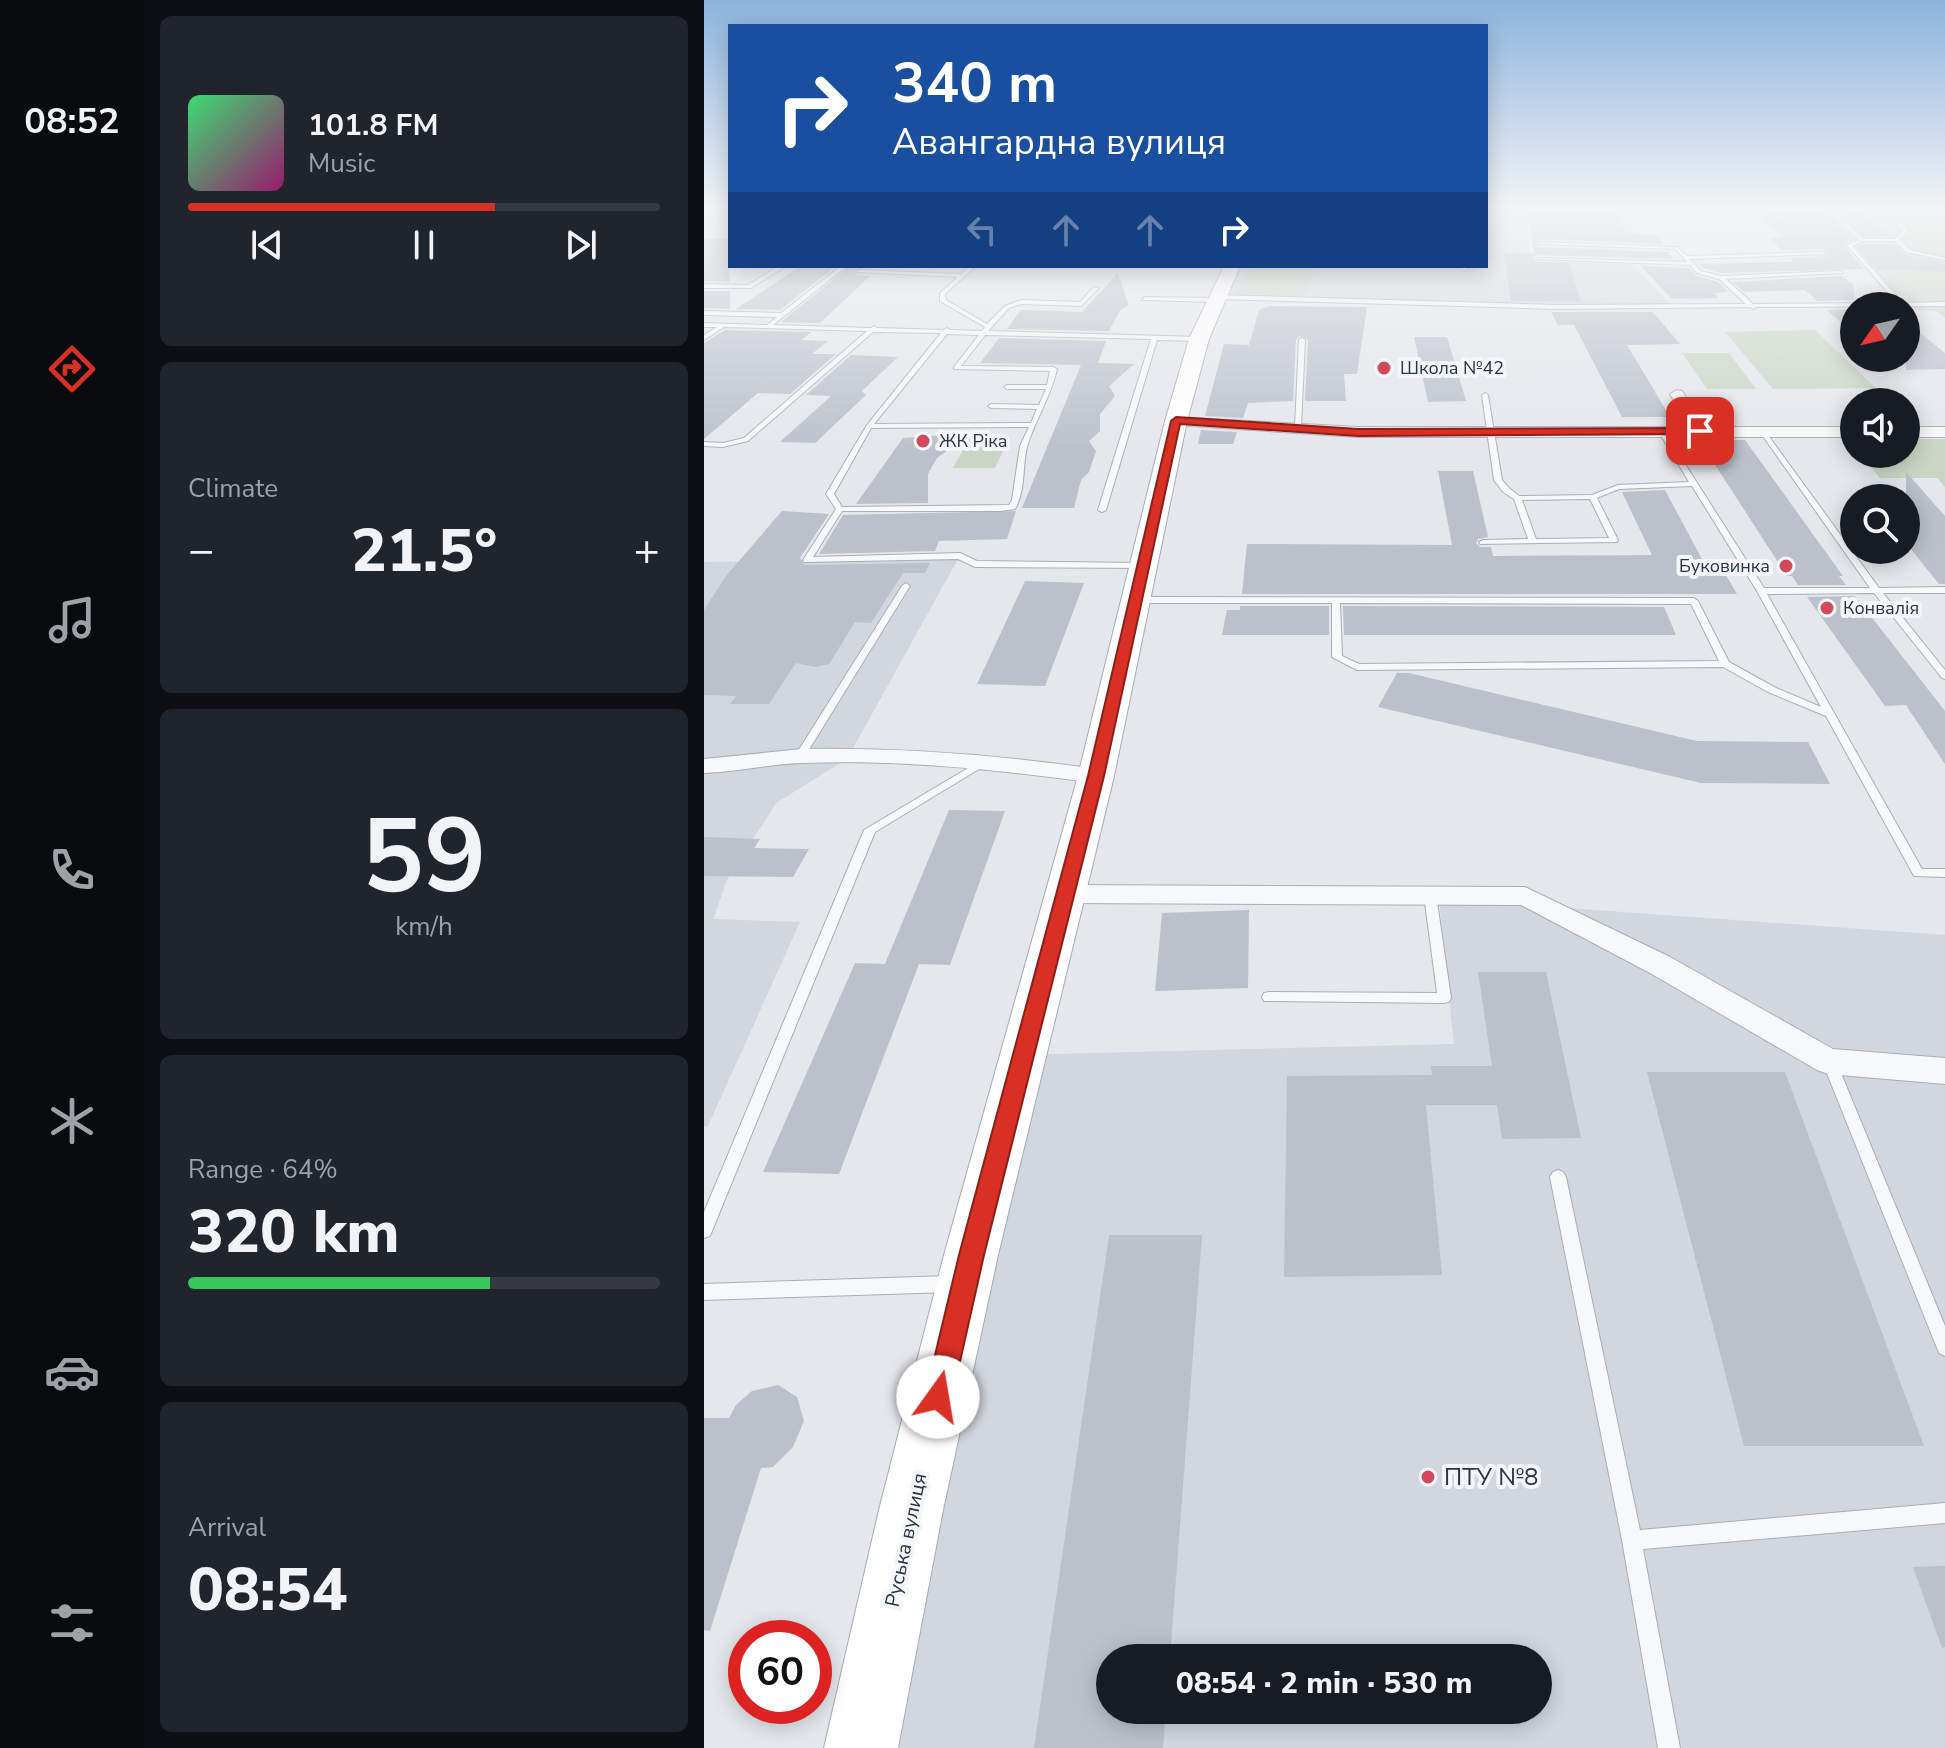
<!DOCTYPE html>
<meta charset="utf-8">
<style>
body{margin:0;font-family:"Nunito Sans",sans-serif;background:#20242c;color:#f1f3f6;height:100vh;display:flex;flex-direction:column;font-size:30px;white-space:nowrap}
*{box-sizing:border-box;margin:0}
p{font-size:26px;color:#9ea1a6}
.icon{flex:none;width:44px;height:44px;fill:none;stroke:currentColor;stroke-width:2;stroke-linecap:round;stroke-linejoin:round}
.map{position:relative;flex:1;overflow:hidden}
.panel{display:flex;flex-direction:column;gap:16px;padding:16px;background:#0d0f14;width:560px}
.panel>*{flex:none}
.guide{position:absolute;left:24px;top:24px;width:760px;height:244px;border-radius:0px;box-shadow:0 4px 20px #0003;background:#1a4fa0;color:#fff;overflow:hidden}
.needle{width:52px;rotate:236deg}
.buttons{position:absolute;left:1136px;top:292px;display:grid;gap:16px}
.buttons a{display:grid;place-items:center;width:80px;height:80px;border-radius:50%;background:#171b24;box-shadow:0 4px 20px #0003;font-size:40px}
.speed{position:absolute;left:24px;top:1620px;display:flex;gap:16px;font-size:40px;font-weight:700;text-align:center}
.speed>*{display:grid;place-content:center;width:104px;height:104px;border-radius:50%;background:#171b24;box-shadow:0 4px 20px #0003;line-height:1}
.speed .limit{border:12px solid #d22;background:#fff;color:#111}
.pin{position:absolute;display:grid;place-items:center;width:68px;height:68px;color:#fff;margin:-34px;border-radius:16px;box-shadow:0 4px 12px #0006}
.me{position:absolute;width:88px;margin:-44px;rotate:13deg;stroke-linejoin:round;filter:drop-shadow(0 0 6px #0008)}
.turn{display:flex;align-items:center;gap:28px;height:168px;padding:0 32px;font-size:36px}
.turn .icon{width:104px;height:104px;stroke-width:2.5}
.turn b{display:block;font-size:56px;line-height:68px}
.lanes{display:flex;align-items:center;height:76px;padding:0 32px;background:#0003;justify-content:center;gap:40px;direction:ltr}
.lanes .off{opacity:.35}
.big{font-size:60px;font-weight:800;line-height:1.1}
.panel .tile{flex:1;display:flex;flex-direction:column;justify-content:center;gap:12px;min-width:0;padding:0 28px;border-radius:12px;background:#20242c}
.panel .dial{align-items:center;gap:0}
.dial b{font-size:104px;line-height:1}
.song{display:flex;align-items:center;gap:24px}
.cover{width:96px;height:96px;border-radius:12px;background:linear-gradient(135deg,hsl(140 70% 55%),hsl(320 70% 35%))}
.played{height:8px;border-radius:4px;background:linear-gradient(90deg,#d93025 65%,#363941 65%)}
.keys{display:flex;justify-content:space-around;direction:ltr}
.heat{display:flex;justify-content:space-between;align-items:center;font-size:44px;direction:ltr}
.charge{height:12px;border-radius:6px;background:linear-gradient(90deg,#34c759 64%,#363941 0)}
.trip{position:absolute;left:392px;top:1644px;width:456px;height:80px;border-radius:40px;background:#171b24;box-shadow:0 4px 20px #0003;font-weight:800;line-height:80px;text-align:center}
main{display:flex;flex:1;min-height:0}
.dock{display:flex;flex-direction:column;width:144px;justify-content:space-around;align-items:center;background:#090b0e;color:#9ea1a6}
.dock .icon{width:56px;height:56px}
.dock .current{color:#d93025}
.dock b{font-size:36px;color:#f1f3f6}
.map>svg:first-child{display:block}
.built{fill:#d2d6de;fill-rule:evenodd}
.green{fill:#c9d6c5}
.building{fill:#bbc0ca}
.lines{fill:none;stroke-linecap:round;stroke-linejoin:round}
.service-casing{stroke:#a9aeb7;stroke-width:2}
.minor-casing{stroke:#a9aeb7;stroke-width:2}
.primary-casing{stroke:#a3abb8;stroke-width:2}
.service{fill:#f7f8fa;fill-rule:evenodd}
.minor{fill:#f7f8fa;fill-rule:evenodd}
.primary{fill:#fff;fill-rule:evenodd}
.route{fill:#d93025;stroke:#8d1f18;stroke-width:2}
.poi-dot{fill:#d1495b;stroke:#f4f6f9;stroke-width:3}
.labels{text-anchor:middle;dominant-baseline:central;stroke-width:8;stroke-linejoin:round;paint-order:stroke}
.far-poi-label{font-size:18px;fill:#2b3445;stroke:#f4f6f9;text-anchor:start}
.street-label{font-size:20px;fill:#2b3445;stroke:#f4f6f9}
.near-poi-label{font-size:24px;fill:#2b3445;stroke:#f4f6f9;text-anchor:start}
</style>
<main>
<nav class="dock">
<b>08:52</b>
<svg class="icon current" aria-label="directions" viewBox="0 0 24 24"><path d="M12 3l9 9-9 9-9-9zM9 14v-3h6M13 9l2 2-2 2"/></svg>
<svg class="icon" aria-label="music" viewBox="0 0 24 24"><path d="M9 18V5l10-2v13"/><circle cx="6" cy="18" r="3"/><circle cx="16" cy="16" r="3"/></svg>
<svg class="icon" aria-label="phone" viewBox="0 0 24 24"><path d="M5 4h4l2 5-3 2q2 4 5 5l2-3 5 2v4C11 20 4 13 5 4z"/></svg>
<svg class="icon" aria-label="climate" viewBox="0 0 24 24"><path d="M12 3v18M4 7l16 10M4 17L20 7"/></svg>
<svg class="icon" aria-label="car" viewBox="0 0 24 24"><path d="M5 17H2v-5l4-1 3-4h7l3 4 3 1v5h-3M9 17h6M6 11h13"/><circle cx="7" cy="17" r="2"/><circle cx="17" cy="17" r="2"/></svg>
<svg class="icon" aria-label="filters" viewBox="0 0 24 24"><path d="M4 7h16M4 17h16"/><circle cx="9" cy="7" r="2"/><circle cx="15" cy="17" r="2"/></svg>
</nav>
<section class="panel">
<div class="tile">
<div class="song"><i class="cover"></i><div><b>101.8 FM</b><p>Music</p></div></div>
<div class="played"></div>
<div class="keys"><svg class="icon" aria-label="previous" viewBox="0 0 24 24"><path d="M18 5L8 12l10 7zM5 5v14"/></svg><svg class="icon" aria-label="pause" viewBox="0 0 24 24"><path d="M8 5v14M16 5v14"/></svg><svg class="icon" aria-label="next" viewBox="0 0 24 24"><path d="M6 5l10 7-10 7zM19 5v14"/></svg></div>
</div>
<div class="tile"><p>Climate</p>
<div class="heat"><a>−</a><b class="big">21.5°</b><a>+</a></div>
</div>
<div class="tile dial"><b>59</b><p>km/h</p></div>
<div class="tile"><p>Range · 64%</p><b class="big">320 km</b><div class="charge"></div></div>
<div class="tile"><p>Arrival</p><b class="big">08:54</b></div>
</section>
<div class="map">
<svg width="1241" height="1748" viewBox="0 0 1241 1748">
<rect width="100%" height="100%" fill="#e4e7ec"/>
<!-- built -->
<path class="built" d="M782,208H918L929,233L824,229L826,261L928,264L968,306L764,305L512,297L527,266H782Z
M254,559L143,759L72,803L23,880L9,919L96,922L4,1126L0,1127V562Z
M735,899L1241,935V1748H147L312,1055L750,1044ZM406,1658H834V1710H406Z"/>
<!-- green -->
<path class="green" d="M1112,208H1241V318L1232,311L1206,310L1143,238Z
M549,267L611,268L600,297L533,293L541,275Z
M1111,330L1172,388L1069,389L1021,332Z
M978,353H1025L1052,389H1003Z
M266,437H306L291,468H249Z
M1202,439H1241V487L1233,478H1176L1156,454H1202Z"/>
<!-- building -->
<path class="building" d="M822,208H911L921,233L953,234L959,244L835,239L830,244L833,247L964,252L969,259L834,255L830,258L833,262L865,263L877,302L807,301L800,253L831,254Z
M1050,208L1121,210L1150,239L1142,242L1141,247L1160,269L1017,273L999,268L995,264L1089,262L1086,258L1124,256L1120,249L1078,250L1066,238H1079Z
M1134,210L1158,211L1186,236H1160Z
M0,239H26V282L0,281Z
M1160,244H1190L1201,255L1241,263V271L1173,270L1153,247Z
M132,266L76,310L32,309L95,267Z
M146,266H176L150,270L152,275L166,276L116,323L77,322Z
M937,266L985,268L992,276L1014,282L1025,292L1010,293L1015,298L968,299Z
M414,273L425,305L416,310L405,331L303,329L317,310L378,312Z
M1137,276L1150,285V300L1113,301L1101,290L1040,292L1029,282Z
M0,291H26V309L0,308Z
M565,306L663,307L653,374H640L642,401H601L604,340L596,336L592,340L589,401L544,403L539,418L501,416L520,344L545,345L555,310Z
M1150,309V334L1123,310Z
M847,312H949L976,344L923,345L966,417H918L870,325H854Z
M1202,321L1241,353V369L1202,370Z
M21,330L107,332L98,340L124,341L108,354H132L86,394L54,393L0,439V343Z
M710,337H743L762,401L724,402Z
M295,338L402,341L394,363L430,364L405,386L411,396L396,414V431L385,441L392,451L385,472L377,480L370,508H318L377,365L276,363Z
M147,355L194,357L158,391L162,395L111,443L76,442L127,396L102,395Z
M1012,400L1029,424H1003L988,401Z
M497,430L533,432L529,444H494Z
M268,433L233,458L224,474V503L152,504L199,438Z
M995,440H1041L1139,576H1135L1142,585H1094L1088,576H1083Z
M734,471H769L784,537L774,539L772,543L776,547H787L789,556L948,555L918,492L961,490L1000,563H1015L1033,594H538L543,544L748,545Z
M1202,472L1241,516V584H1235L1202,543Z
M78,511L125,514L96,558L100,565L226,563L221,573H199L167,623L151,622L125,664L111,667L92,663L65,704H26L32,696L0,695V610L22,576Z
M312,511L303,539L235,541L231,551L115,554L139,515Z
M321,581L380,583L341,686L273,684Z
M1151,596L1241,711V764L1202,705L1181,706L1103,597Z
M536,606H625V635H518L523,610H536Z
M639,606L960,607L972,635H640Z
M693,673H705L993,741L1104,742L1126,784L997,783L674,707Z
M245,810L301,811L246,965L215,964L135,1174L59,1172L151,963L181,964Z
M0,837L56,839L50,848L105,849L89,877L0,876Z
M545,910L544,988L451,991L458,913Z
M774,972H842L877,1138L798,1139L793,1105H722L738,1275L580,1277L583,1076L728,1075L727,1066H788Z
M943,1072H1081L1220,1446H1040Z
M405,1235H498L466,1658H406V1710H462L459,1748H330Z
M74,1385L93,1397L100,1421L89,1447L69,1467L57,1468L6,1631L0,1630V1418H25L32,1405L48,1391Z
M1241,1566V1647L1238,1648L1209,1567Z"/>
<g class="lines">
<!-- service casing -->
<g class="service-casing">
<path id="service" d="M1123,208H1128L1159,239H1191L1199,231L1188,216V212L1195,208H1201L1192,213V216L1204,231L1195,240L1206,250L1241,258V260L1202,252L1191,241H1159L1148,246L1199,303L1241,302V306L1052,307L1049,309L1046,307L852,309L513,299L510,297L513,295L852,305L1042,304L1015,279L993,273L986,265L833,259L835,258L983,262L972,249L833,244L835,242L973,247L983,256L1120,252L1122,254L986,259L997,271L1017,276L1136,271L1139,273L1022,279L1049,304L1193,303L1143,245L1155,240Z
M75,266H82L47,288H0V284L44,285Z
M137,266H143L69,325L167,328L170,326L173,328L240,330L243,328L246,330L278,331L281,327L236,301V293L254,277L152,272L155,270L257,274L266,266H272L241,294L242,300L283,324L301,306L317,300L376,302L390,287L395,288L377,306L318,304L305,308L284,331L495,337L498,339L495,341L453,340L402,510L398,512L394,510L447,339L281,335L257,366L350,367L353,369C347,397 331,420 323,447C318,467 322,490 311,509L296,511H138L109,557L256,553L273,561L439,563L442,564V568L271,567L254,559L100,562L99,560L132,509L122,494L163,425L237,333L169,332L44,441L19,447L0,446V442L19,443L40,438L163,331L20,327L0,340V335L13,327H0V323L63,325L73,317L0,315V311L77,313ZM243,334L275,335L250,367V369L346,371L343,385H303L300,387L303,389H342L335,405L287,404L284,406L287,408L333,409L327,423L170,424ZM325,427L316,446L308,500L305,505L138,507L130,494L167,428Z
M758,266H764L762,270H758Z
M440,297L511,298L514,300L511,302L438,300Z
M598,338L601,340L597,427L594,429L591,427L595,340Z
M781,393L784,395L798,480L805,488L815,496L888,495L914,485L985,482L955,432L960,431L1060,588H1166L1056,432L1059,430L1061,431L1175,588L1241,587V593H1179L1241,670V679L1238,678L1170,593L1063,594L1218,869H1241V877L1210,876L1122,716L1064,692L1019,667L653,670L628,657V603H431L427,600L431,597L990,598L994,601L1025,662L1072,688L1117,707L1053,591L988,486L915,489L893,498L914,540L913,542L776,544L775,542L779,540L824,539L810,499L799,492L790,480L778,395ZM886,499L905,538L832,539L818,500ZM636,603L987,604L1015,661L655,664L638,656Z
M202,583L206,586L101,756L100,758H92L91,756L198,586Z
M281,758L285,759L286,761L285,763L171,832L8,1231L6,1236L0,1238V1212L160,830Z
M726,891L732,895L747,998L745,1002L740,1003L560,1001L558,997L560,993L565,992L733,993L720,895Z
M1125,1055L1130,1057L1132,1061L1241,1326V1356L1235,1353L1118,1061L1120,1057Z
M854,1170L859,1172L862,1177L936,1530L1241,1503V1523L939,1549L976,1748H954L918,1540L846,1177L849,1172Z
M246,1276L252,1278L254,1284L252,1290L246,1292L0,1300V1284Z"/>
</g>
<!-- minor casing -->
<g class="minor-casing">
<path id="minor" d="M973,390L978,391L1001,427H1150V437H654L472,425L465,421L472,417L654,427H986L966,394Z
M1202,427H1241V437H1202Z
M98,749C197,747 294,755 392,769L400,771L404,776L400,781L392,783C295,770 196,759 98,763C65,764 33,772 0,773V759Z
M360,885L821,887L966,957L1129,1049L1241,1058V1084L1124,1074L1113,1070L946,973L817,905L360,903L351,901L347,894L351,887Z"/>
</g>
<!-- primary casing -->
<g class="primary-casing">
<path id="primary" d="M520,266H536L505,339L483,421L410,776L294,1255L239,1510L194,1748H120L175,1510L240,1255L374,776L461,421L485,339Z"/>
</g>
<!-- service -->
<use href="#service" class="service"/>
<!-- minor -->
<use href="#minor" class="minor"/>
<!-- primary -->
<use href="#primary" class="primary"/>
</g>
<!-- sky -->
<linearGradient id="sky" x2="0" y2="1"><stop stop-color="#8bb4dd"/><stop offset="0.46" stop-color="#f3f4f6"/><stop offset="1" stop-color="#f3f4f6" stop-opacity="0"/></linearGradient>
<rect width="1241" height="453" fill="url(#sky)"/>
<!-- route -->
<path class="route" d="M472,417L654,429L996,428L1001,431L996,434L654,436L476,424L400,776L280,1255L248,1397L244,1406L234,1410L225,1406L221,1397L255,1255L384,776L467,421Z"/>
<!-- markers -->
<g class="poi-dot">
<circle cx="680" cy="368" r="8"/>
<circle cx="219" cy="441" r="8"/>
<circle cx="1082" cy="566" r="8"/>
<circle cx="1123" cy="608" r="8"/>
<circle cx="724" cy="1477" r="8"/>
</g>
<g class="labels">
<!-- far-poi labels -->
<g class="far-poi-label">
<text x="696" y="368">Школа №42</text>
<text x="235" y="441">ЖК Ріка</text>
<text x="1066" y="566" text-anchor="end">Буковинка</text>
<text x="1139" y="608">Конвалія</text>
</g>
<!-- street labels -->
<g class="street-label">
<text transform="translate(202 1540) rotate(-78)">Руська вулиця</text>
</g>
<!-- near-poi labels -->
<g class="near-poi-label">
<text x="740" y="1477">ПТУ №8</text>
</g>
</g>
</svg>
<div class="buttons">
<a><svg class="needle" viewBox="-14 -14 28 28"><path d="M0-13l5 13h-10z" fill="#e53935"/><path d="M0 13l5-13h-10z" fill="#9ea1a6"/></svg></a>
<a><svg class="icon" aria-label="sound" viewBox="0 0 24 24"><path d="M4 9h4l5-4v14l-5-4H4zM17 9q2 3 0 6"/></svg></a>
<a><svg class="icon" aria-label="search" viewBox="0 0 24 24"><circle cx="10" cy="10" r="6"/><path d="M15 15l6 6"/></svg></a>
</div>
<div class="speed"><div class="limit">60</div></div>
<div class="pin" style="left:996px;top:431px;background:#d93025"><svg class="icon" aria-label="arrive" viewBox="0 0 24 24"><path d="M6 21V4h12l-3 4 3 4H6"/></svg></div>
<svg class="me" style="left:234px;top:1397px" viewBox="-20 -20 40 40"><circle r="19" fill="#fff"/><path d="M0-13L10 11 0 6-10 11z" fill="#d93025"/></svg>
<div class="trip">08:54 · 2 min · 530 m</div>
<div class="guide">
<div class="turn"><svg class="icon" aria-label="right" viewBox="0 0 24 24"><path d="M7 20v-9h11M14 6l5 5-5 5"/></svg><div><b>340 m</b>Авангардна вулиця</div></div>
<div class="lanes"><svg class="icon off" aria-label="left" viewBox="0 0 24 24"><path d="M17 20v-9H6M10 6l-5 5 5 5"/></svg><svg class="icon off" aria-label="ahead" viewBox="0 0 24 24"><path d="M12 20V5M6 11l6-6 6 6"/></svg><svg class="icon off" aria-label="ahead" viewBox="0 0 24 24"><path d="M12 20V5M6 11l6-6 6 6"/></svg><svg class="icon" aria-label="right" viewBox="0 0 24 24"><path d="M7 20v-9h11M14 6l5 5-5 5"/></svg></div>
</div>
</div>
</main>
